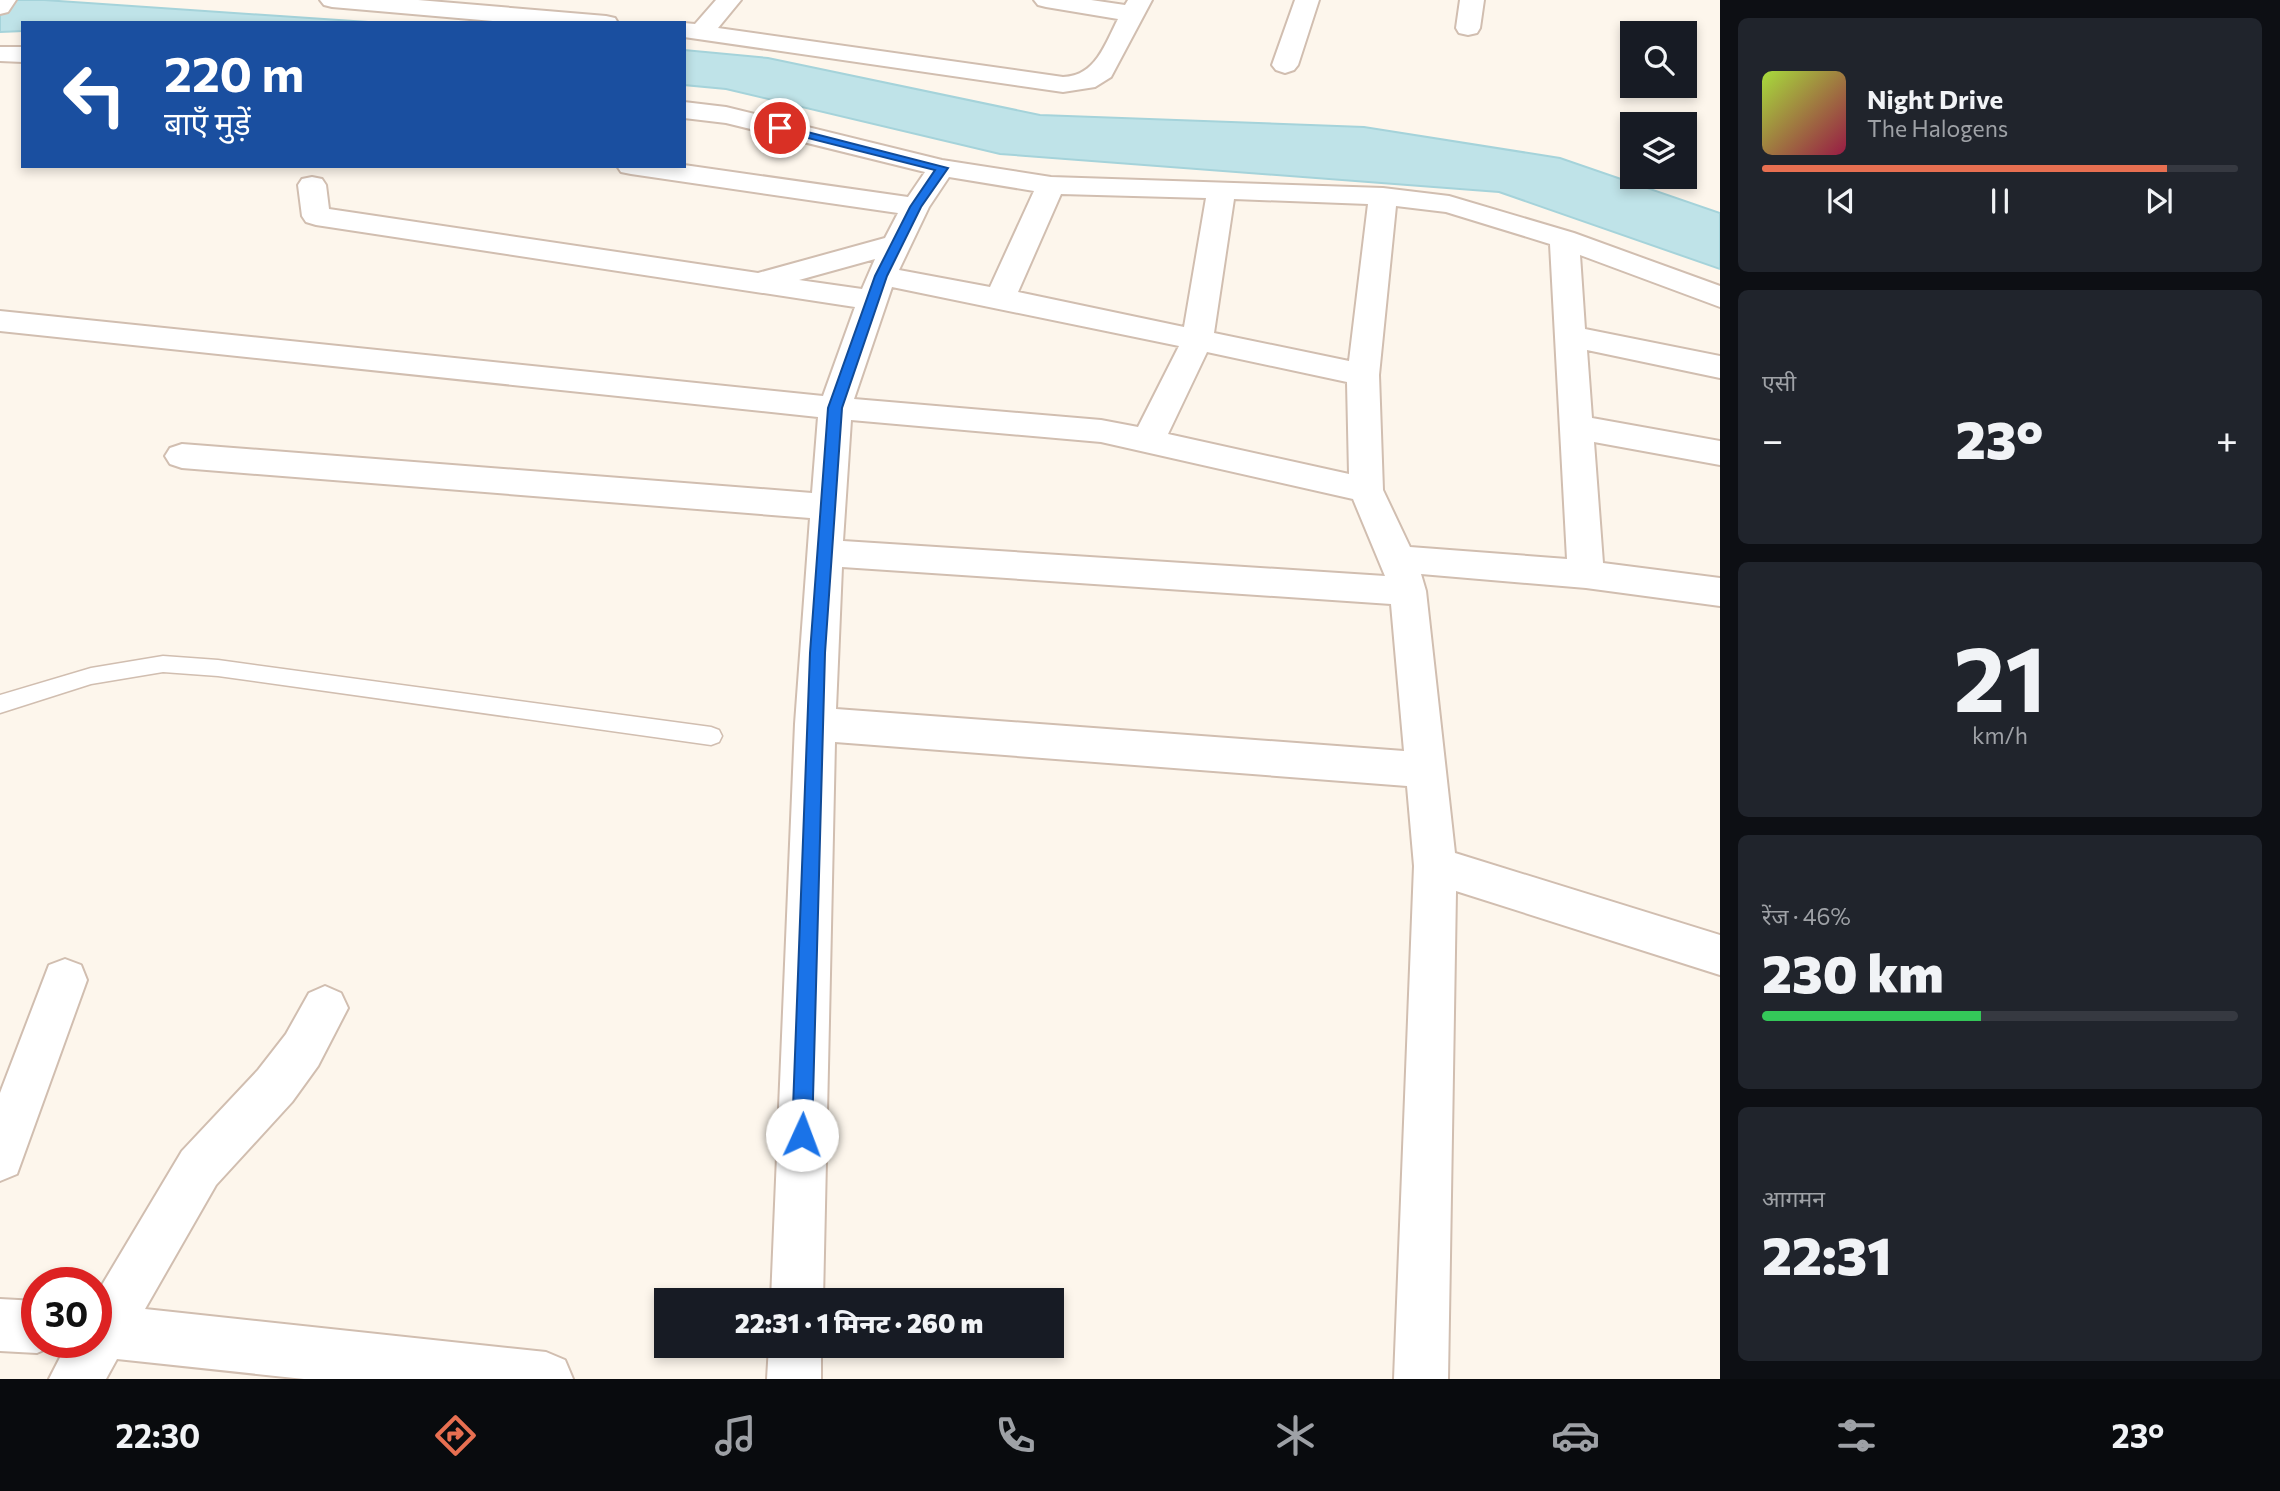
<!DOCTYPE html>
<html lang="hi">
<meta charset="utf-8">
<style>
body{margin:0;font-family:Commissioner,"Noto Sans Devanagari",sans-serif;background:#20242c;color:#f1f3f6;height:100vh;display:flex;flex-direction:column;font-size:26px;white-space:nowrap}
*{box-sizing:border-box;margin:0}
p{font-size:23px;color:#9ea1a6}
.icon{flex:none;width:38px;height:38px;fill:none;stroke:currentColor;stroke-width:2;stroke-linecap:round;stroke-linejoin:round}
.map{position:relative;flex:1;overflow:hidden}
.sheet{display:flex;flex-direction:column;gap:18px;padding:18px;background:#0d0f14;width:560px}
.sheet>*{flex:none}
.top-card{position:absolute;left:21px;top:21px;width:665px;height:147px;border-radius:0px;box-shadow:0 4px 10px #0003;background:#1a4fa0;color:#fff;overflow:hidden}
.buttons{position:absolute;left:1620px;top:21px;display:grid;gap:14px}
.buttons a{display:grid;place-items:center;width:77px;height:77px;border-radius:0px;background:#171b24;box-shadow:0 4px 10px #0003;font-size:35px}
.speed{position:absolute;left:21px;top:1267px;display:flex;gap:14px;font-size:35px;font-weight:700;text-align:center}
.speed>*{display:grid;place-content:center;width:91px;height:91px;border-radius:50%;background:#171b24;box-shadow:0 4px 10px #0003;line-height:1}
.speed .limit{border:10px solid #d22;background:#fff;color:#111}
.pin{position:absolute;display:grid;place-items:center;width:60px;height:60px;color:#fff;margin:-30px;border:4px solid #fff;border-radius:50%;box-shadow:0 2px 7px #0007}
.me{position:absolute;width:77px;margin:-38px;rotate:2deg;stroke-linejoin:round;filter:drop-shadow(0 0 5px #0008)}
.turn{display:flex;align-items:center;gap:24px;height:147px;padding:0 28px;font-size:32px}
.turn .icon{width:91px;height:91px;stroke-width:2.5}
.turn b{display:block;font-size:49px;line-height:60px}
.big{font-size:52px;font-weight:800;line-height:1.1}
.sheet .widget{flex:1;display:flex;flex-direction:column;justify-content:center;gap:10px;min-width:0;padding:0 24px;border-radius:10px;background:#20242c}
.sheet .dial{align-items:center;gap:0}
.dial b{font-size:91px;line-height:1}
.song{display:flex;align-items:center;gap:21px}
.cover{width:84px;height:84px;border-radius:10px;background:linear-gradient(135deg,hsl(80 70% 55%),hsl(340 70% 35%))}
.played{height:7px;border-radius:4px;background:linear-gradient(90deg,#e76f51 85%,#363941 85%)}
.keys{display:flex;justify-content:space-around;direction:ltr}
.heat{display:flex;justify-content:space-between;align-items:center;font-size:38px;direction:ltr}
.charge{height:10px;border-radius:5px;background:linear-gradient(90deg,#34c759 46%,#363941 0)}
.trip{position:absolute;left:654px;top:1288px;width:410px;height:70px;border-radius:0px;background:#171b24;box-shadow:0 4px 10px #0003;font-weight:800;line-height:70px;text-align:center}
.tab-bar{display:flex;height:112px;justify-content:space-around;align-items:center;background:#090b0e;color:#9ea1a6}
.tab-bar .icon{width:49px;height:49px}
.tab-bar .active{color:#e76f51}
.tab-bar b{font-size:32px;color:#f1f3f6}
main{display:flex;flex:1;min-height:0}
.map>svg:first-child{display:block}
.water{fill:#bfe3e8;stroke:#a5d3da;stroke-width:2}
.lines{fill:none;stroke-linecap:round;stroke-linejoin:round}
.service-casing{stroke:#d1beb0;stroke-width:3}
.minor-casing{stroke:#d1beb0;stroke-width:4}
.service{fill:#fff;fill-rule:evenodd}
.minor{fill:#fff;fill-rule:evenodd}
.route{fill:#1a73e8;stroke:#114b97;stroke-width:2}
</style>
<main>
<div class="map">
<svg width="1720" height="1379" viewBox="0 0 1720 1379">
<rect width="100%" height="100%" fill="#fdf6ec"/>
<!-- water -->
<path class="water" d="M0,0H44L383,23H23V31L0,32Z
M684,50L768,58L1040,115L1364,127L1560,158L1720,213V269L1499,192L1000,154L726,89L684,85Z"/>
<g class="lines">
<!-- service casing -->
<g class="service-casing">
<path id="service" d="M163,656L218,660L711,727L719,730L722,736L719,742L711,745L218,676L163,672L91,684L0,713V695L91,668Z"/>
</g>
<!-- minor casing -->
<g class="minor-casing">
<path id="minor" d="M0,0H16L8,12L0,14Z
M320,0H418L606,16L615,18L618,23H517L332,7L324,5Z
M716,0H741L718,28L1063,77C1096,76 1105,44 1118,19L1046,7L1038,5L1034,0H1091L1125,5L1128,0H1152L1111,77L1095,87L1063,92L684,37V23L695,24Z
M1295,0H1319L1298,65L1294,70L1285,73L1276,70L1272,65Z
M1460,0H1484L1480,28L1477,33L1468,35L1459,33L1456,28Z
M0,47H23V62L0,61Z
M684,102L726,107L942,160L1051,177L1383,188L1449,196L1574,233L1720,286V307L1580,255L1585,329L1720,356V378L1587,350L1592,418L1720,441V465L1594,442L1603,563L1720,578V606L1586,588L1421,574L1426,591L1455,853L1720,935V975L1456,891L1448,1379H1394L1414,866L1407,786L835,742L823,1300H771L795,724L810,518L182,468L170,464L165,456L170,448L182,444L812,493L818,417L0,331V311L823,396L855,307L316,225L306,222L302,216L298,185L302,179L312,177L322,179L326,185L329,209L758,273L885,238L898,213L631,174L621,172L617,166L684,165L908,197L925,172L726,123L684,118ZM949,177L1034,191L990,287L899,270L929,207ZM1061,194L1206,198L1184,327L1018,292ZM1234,199L1368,204L1349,361L1214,333ZM1396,206L1446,212L1550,244L1567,559L1410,547L1383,490L1379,375ZM875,259L862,289L799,280ZM892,287L1179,346L1138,427L1101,420L854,399ZM1207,352L1347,382L1349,474L1168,434ZM851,420L1101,442L1353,499L1385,576L843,541ZM842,567L1391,604L1404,751L836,709Z
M65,959L81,965L87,980L17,1174L0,1181V1093L49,965Z
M325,986L341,993L348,1008L318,1066L292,1102L216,1185L145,1309L546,1352L565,1360L573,1379H304L117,1359L106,1379H49L68,1342H96V1295L182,1151L258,1070L286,1034L309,993Z
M0,1299L37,1301V1342H57L55,1345L37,1353L0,1351Z
M769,1346H821V1379H767Z"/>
</g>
<!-- service -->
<use href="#service" class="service"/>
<!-- minor -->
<use href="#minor" class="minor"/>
</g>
<!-- route -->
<path class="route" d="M780,125L948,168L921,207L887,276L842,408L825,653L812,1135L809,1142L802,1145L795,1142L792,1135L810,653L828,408L875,276L910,207L935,170L776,130L775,128Z"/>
</svg>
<div class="buttons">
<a><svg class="icon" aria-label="search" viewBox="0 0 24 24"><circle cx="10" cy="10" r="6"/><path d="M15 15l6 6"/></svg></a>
<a><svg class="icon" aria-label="layers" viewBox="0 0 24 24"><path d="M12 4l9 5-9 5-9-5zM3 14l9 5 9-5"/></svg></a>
</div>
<div class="speed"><div class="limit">30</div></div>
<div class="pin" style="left:780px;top:128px;background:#d93025"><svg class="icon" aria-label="arrive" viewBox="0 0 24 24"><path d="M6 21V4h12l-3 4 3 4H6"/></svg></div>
<svg class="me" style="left:802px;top:1135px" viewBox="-20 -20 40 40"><circle r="19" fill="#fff"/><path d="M0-13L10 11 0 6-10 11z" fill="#1a73e8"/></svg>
<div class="trip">22:31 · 1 मिनट · 260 m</div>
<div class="top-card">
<div class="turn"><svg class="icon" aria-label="left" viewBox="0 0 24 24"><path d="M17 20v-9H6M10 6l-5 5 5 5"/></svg><div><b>220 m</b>बाएँ मुड़ें</div></div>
</div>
</div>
<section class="sheet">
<div class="widget">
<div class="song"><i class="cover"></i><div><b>Night Drive</b><p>The Halogens</p></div></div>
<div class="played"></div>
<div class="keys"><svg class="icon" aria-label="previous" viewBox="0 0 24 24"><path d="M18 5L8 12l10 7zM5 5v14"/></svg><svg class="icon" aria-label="pause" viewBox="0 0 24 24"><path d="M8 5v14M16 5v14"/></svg><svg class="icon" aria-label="next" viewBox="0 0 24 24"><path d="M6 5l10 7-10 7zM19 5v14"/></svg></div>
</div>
<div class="widget"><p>एसी</p>
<div class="heat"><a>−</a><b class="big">23°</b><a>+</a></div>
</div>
<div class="widget dial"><b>21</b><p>km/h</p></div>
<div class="widget"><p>रेंज · 46%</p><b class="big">230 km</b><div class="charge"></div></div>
<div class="widget"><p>आगमन</p><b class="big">22:31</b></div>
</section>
</main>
<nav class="tab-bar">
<b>22:30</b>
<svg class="icon active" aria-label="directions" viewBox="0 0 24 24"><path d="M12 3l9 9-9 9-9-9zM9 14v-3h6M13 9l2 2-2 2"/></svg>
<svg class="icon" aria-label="music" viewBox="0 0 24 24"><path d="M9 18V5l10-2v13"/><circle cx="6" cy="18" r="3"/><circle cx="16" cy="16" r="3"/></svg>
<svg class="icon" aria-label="phone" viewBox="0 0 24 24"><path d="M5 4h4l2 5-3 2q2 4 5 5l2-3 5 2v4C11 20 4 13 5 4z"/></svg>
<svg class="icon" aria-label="climate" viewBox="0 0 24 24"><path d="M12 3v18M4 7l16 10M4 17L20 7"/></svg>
<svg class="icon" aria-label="car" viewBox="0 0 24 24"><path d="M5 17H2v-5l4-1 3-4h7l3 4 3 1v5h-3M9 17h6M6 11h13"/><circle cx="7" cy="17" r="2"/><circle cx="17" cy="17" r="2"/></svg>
<svg class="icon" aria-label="filters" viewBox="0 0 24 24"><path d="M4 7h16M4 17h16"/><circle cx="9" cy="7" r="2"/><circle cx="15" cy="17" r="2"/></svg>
<b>23°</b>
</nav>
